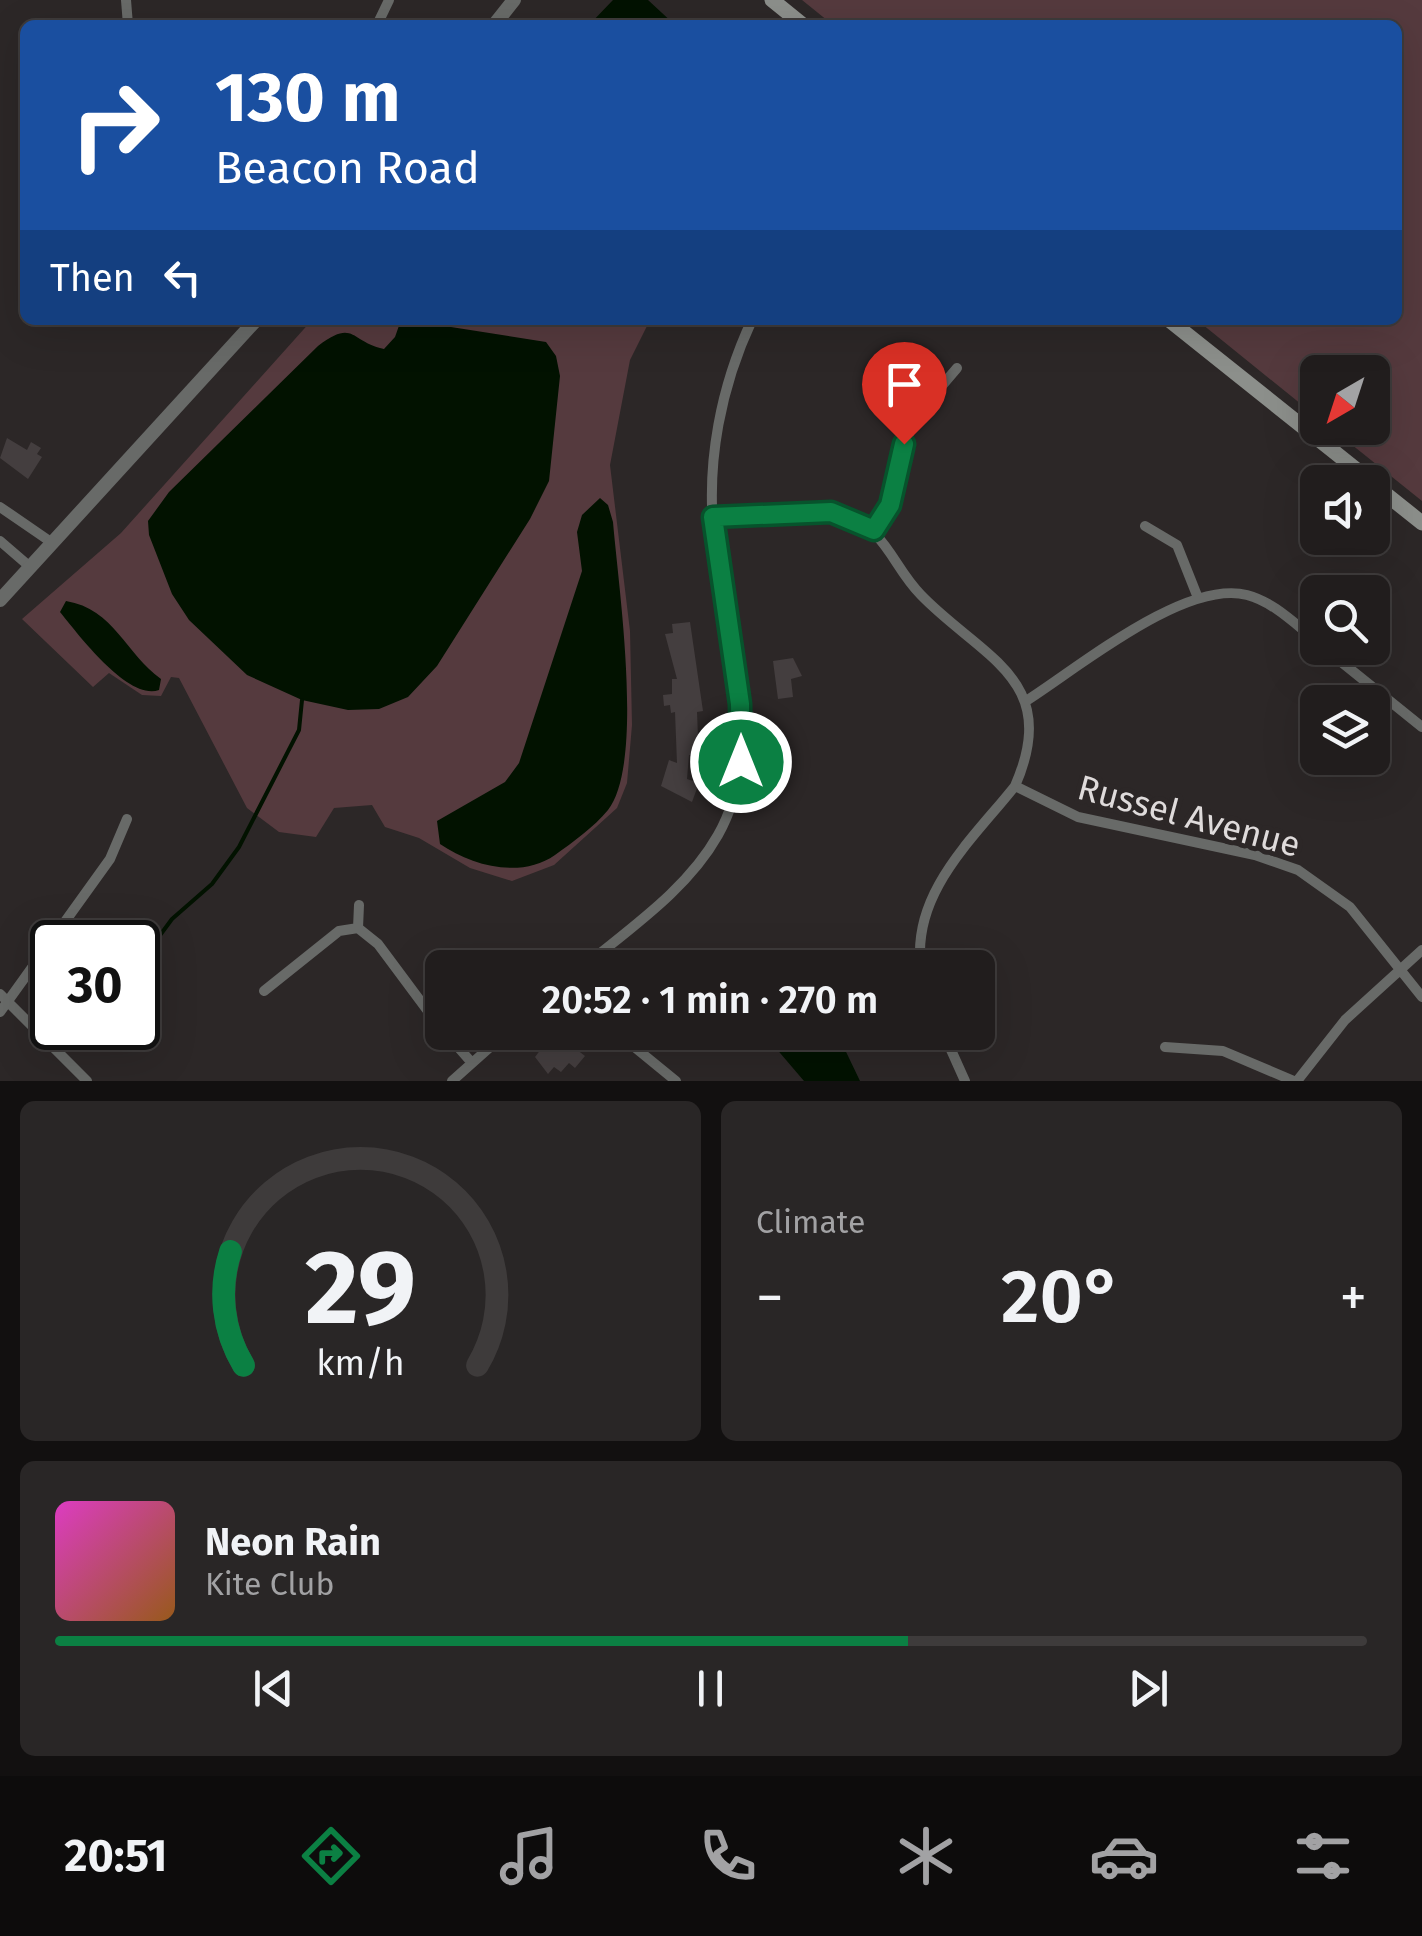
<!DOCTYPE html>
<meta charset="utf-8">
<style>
body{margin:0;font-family:"Fira Sans",sans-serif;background:#292626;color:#f1f3f6;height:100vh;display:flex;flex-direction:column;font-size:38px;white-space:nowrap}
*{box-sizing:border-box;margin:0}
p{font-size:32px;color:#a2a2a4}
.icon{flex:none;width:55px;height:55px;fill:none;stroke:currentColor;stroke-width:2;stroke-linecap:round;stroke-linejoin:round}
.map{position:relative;height:1081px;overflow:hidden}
.drawer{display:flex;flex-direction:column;gap:20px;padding:20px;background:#121010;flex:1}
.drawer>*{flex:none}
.banner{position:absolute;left:20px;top:20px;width:1382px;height:305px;border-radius:15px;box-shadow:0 10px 40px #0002,0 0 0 2px #3e3b3b;background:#1a4fa0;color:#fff;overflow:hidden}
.needle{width:65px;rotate:219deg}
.fabs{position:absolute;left:1300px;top:355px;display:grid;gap:20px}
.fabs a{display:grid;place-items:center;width:90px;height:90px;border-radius:15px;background:#211d1d;box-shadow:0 10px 40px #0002,0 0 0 2px #3e3b3b;font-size:50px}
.speed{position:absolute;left:30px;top:920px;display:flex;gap:20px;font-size:50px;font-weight:700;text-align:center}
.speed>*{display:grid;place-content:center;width:130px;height:130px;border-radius:50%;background:#211d1d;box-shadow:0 10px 40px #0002,0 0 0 2px #3e3b3b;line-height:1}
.speed .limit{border:5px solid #111;border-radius:15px;background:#fff;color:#111}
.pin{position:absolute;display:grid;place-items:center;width:85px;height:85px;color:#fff;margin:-102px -42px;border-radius:50% 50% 50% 0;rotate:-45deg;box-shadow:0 0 10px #0007}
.pin .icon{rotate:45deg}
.me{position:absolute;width:110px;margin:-55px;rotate:0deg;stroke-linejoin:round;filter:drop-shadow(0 0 8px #0008)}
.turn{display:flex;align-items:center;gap:35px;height:210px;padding:0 30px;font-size:45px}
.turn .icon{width:130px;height:130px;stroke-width:2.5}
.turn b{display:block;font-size:70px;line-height:85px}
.then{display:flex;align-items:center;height:95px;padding:0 30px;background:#0003;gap:20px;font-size:38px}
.big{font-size:75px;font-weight:600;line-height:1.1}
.drawer .tile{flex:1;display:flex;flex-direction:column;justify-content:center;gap:15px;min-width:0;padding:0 35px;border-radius:15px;background:#292626}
.drawer .dial{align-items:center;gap:0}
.dial svg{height:260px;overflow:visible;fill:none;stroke:#3e3b3b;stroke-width:7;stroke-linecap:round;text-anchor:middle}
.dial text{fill:#f1f3f6;stroke:none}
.song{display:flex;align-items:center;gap:30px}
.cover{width:120px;height:120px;border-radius:15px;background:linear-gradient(135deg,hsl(310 70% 55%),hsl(30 70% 35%))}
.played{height:10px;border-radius:5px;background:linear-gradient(90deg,#0b8043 65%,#3e3b3b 65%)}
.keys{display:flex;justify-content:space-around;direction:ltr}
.heat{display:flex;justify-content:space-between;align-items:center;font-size:55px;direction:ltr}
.drawer .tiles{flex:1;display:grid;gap:20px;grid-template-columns:1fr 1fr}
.tile:last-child{grid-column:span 2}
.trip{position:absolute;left:425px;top:950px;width:570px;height:100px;border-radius:15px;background:#211d1d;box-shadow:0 10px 40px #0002,0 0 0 2px #3e3b3b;font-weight:600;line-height:100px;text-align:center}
.dock{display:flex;height:160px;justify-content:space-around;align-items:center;background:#0d0c0c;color:#a2a2a4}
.dock .icon{width:70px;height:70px}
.dock .current{color:#0b8043}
.dock b{font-size:45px;color:#f1f3f6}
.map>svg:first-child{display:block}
.green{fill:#553a3e}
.water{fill:#021200}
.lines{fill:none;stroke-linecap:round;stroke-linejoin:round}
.stream{stroke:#021200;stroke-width:4}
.building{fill:#443e3f}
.minor{stroke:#686a68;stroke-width:10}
.tertiary{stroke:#686a68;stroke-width:14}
.secondary{stroke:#8c8f8b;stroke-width:15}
.route-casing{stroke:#07532c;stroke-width:25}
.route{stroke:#0b8043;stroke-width:18}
.labels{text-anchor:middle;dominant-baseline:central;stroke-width:10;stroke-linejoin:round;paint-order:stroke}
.street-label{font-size:35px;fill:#dfdbdb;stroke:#2c2727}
</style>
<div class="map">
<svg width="1422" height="1081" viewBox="0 0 1422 1081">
<rect width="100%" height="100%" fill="#2c2727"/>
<!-- green -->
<path class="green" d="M802,0H1422V501L1331,428H1372V372H1318L1317,417L1197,320H1398V25H833Z
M312,320H650L630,360L610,465L630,631L632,725L627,783L617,808L554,865L512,881L470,868L419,838L385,827L372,805L334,808L316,837L279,832L247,808L179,678L171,677L161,696L142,695L109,673L93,687L22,619L121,533Z"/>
<!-- water -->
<path class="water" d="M613,0H648L675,25H589Z
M401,320H441L451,327L546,342L556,356L560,376L549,481L530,519L437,666L408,697L379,709L348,710L302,700L247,675L189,620L172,594L149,535L148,521L169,492L318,346C355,318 350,342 384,349L395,337Z
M600,498L608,505L613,522C618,584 645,763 608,810C594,827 573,842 555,855C521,879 472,866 440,844L437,821L505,782L519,763L582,571L577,532L582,515Z
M66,601C114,609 126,654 161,679L159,690C128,701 78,634 60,612Z
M763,1033H837L860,1081H804Z"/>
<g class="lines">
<!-- stream -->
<path class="stream" d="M138,965L172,919L212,884L239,847L299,730L302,700"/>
</g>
<!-- building -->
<path class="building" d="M7,438L27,450L31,442L41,448L37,454L42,457L28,479L0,458Z
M690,622L703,711L697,712L698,736L705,735L706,754L689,755L687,779L699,783L692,802L661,786L669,760L677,763L675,712L671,713L670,705L664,706L663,695L672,694V679H677L665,634L673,633L672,624Z
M793,658L802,676L791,679L793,697L778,699L773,661Z
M554,1032L585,1056L575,1068L569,1063L561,1072L554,1067L548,1074L535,1057Z"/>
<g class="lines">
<!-- minor -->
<path class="minor" d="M126,0L128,25
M377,25L389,0
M0,507L51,542
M713,517C752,515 805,502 843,515C887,529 892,566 921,595C982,658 1062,679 1015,786C973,839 911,893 921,968
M1145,526L1177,545L1198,598
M874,530C894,503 892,478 903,448C913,417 937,392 957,368
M0,541L29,566
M1324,648L1422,727
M1026,701C1078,668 1185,579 1247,595C1274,602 1296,625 1318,642
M1015,786L1078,817L1255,855L1298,870L1350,907L1422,997
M358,928L359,905
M582,968C630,928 687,890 718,835C769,745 725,630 714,535C706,462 721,386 752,320
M264,991L339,931L358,928L378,944L442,1030
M0,994L87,1081
M0,1012L110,859L127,819
M445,1032L472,1063
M616,1032L676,1081
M943,1032L965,1081
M1165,1047L1223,1051L1294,1081
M452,1081L507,1032
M1297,1081L1345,1020L1422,950"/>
<!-- tertiary -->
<path class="tertiary" d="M494,25L514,0
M0,600L256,320"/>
<!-- secondary -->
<path class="secondary" d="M772,0L803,25
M1169,320L1372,482
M1372,483L1422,523"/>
</g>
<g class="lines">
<!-- route casing -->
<g class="route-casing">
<path id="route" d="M741,762L740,704L713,517L831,512L874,530L890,505L904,444"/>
</g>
<!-- route -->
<use href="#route" class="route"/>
</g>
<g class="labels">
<!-- street labels -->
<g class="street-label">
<text transform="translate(1189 816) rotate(15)">Russel Avenue</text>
</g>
</g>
</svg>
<div class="fabs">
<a><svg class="needle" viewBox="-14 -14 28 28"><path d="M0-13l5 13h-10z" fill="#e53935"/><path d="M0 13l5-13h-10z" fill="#a2a2a4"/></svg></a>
<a><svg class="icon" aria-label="sound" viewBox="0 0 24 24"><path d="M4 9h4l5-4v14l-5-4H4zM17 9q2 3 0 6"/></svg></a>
<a><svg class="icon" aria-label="search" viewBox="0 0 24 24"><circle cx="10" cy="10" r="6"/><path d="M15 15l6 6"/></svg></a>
<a><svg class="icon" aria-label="layers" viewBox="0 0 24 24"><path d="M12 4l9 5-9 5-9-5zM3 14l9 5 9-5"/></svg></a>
</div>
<div class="speed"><div class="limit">30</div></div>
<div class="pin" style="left:904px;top:444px;background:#d93025"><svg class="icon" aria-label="arrive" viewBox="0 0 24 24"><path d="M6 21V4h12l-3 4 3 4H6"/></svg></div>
<svg class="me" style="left:741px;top:762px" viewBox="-20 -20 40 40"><circle r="17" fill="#0b8043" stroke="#fff" stroke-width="3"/><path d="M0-11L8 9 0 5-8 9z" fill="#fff"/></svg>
<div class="trip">20:52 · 1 min · 270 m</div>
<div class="banner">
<div class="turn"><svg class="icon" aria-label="right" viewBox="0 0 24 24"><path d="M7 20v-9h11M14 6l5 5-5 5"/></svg><div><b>130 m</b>Beacon Road</div></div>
<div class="then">Then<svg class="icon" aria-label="left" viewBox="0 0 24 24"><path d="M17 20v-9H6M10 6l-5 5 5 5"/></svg></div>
</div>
</div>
<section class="drawer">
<div class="tiles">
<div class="tile dial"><svg viewBox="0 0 100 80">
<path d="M14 69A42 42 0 1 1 86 69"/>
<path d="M14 69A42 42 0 0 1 10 34" stroke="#0b8043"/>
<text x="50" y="56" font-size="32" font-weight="700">29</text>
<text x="50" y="72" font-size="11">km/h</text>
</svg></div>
<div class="tile"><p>Climate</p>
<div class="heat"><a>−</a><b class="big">20°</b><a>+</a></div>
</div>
<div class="tile">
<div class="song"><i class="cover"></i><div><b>Neon Rain</b><p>Kite Club</p></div></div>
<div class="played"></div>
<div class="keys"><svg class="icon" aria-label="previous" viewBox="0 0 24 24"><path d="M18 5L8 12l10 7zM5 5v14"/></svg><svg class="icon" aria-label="pause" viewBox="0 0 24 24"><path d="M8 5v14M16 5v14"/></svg><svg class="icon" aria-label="next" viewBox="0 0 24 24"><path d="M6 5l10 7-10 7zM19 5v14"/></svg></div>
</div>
</div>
</section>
<nav class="dock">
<b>20:51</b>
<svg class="icon current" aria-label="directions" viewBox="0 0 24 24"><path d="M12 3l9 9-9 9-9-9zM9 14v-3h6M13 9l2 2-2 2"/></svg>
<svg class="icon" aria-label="music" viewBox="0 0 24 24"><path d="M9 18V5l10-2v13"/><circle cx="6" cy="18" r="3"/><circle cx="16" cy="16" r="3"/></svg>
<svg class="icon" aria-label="phone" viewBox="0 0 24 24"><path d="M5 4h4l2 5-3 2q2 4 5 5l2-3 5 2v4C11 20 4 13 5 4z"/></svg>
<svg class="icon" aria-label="climate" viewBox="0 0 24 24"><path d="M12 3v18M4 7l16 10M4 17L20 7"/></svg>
<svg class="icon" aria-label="car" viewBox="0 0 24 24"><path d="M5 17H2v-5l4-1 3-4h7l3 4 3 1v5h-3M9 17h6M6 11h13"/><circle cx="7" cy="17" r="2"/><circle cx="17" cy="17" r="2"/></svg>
<svg class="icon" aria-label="filters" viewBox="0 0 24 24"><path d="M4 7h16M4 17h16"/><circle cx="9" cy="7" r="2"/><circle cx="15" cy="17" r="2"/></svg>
</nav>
